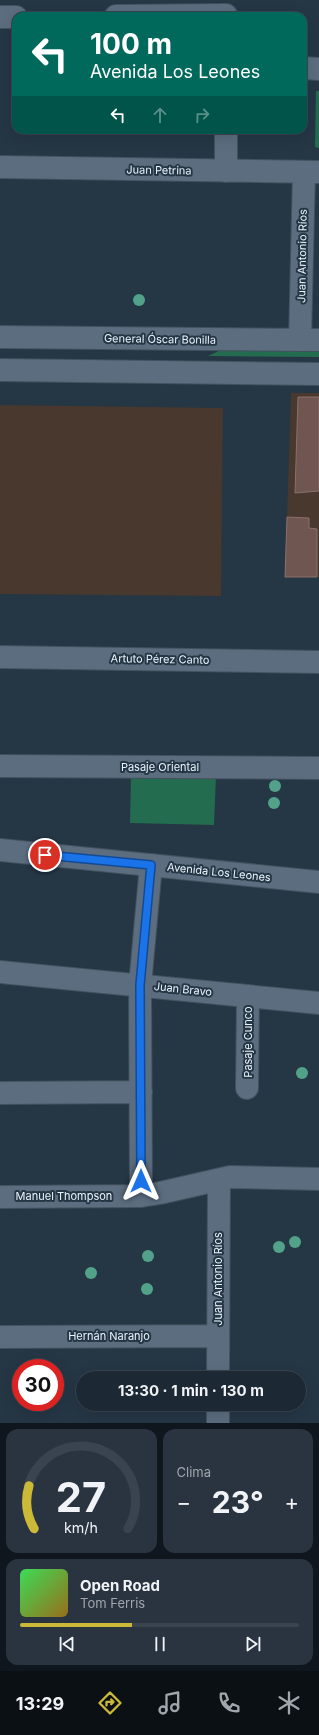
<!DOCTYPE html>
<html lang="es">
<meta charset="utf-8">
<style>
body{margin:0;font-family:Inter,sans-serif;background:#293440;color:#f1f3f6;height:100vh;display:flex;flex-direction:column;font-size:15px;white-space:nowrap}
*{box-sizing:border-box;margin:0}
p{font-size:13px;color:#a0a6ac}
.icon{flex:none;width:22px;height:22px;fill:none;stroke:currentColor;stroke-width:2;stroke-linecap:round;stroke-linejoin:round}
.map{position:relative;height:1423px;overflow:hidden}
.panel{display:flex;flex-direction:column;gap:6px;padding:6px;background:#0f161d;flex:1}
.panel>*{flex:none}
.hud{position:absolute;left:12px;top:12px;width:295px;height:122px;border-radius:12px;box-shadow:0 4px 16px #0002,0 0 0 1px #3a444f;background:#00695c;color:#fff;overflow:hidden}
.speed{position:absolute;left:12px;top:1359px;display:flex;gap:8px;font-size:20px;font-weight:700;text-align:center}
.speed>*{display:grid;place-content:center;width:52px;height:52px;border-radius:50%;background:#1c2834;box-shadow:0 4px 16px #0002,0 0 0 1px #3a444f;line-height:1}
.speed .limit{border:6px solid #d22;background:#fff;color:#111}
.pin{position:absolute;display:grid;place-items:center;width:34px;height:34px;color:#fff;margin:-17px;border:2px solid #fff;border-radius:50%;box-shadow:0 1px 4px #0007}
.me{position:absolute;width:44px;margin:-22px;rotate:0deg;stroke-linejoin:round;filter:drop-shadow(0 0 3px #0008)}
.turn{display:flex;align-items:center;gap:14px;height:84px;padding:0 12px;font-size:18px}
.turn .icon{width:52px;height:52px;stroke-width:2.5}
.turn b{display:block;font-size:28px;line-height:34px}
.lanes{display:flex;align-items:center;height:38px;padding:0 12px;background:#0003;justify-content:center;gap:20px;direction:ltr}
.lanes .off{opacity:.35}
.big{font-size:30px;font-weight:700;line-height:1.1}
.panel .widget{flex:1;display:flex;flex-direction:column;justify-content:center;gap:6px;min-width:0;padding:0 14px;border-radius:12px;background:#293440}
.panel .dial{align-items:center;gap:0}
.dial svg{height:104px;overflow:visible;fill:none;stroke:#3a444f;stroke-width:7;stroke-linecap:round;text-anchor:middle}
.dial text{fill:#f1f3f6;stroke:none}
.song{display:flex;align-items:center;gap:12px}
.cover{width:48px;height:48px;border-radius:6px;background:linear-gradient(135deg,hsl(130 70% 55%),hsl(40 70% 35%))}
.played{height:4px;border-radius:2px;background:linear-gradient(90deg,#cdb938 40%,#3a444f 40%)}
.keys{display:flex;justify-content:space-around;direction:ltr}
.heat{display:flex;justify-content:space-between;align-items:center;font-size:22px;direction:ltr}
.panel .tiles{flex:1;display:grid;gap:6px;grid-template-columns:1fr 1fr}
.widget:last-child{grid-column:span 2}
.trip{position:absolute;left:76px;top:1371px;width:230px;height:40px;border-radius:20px;background:#1c2834;box-shadow:0 4px 16px #0002,0 0 0 1px #3a444f;font-weight:700;line-height:40px;text-align:center}
.tab-bar{display:flex;height:64px;justify-content:space-around;align-items:center;background:#0b1015;color:#a0a6ac}
.tab-bar .icon{width:28px;height:28px}
.tab-bar .active{color:#cdb938}
.tab-bar b{font-size:18px;color:#f1f3f6}
.map>svg:first-child{display:block}
.education{fill:#48382d}
.green{fill:#236c4f}
.building{fill:#705651;stroke:#8b6f6a}
.lines{fill:none;stroke-linecap:round;stroke-linejoin:round}
.street-casing{stroke:#42515e;stroke-width:24}
.secondary-casing{stroke:#42515e;stroke-width:24}
.street{stroke:#5b6d7f;stroke-width:22}
.secondary{stroke:#5b6d7f;stroke-width:22}
.tree{fill:#52a189}
.route-casing{stroke:#114b97;stroke-width:10}
.route{stroke:#1a73e8;stroke-width:7}
.labels{text-anchor:middle;dominant-baseline:central;stroke-width:4;stroke-linejoin:round;paint-order:stroke}
.street-label{font-size:11px;fill:#e9f4fe;stroke:#253645}
</style>
<div class="map">
<svg width="319" height="1423" viewBox="0 0 319 1423">
<rect width="100%" height="100%" fill="#253645"/>
<!-- education -->
<path class="education" d="M291,393H319V577H285Z
M0,405L223,408L221,596L0,594Z"/>
<!-- green -->
<path class="green" d="M316,91H319V148L315,147Z
M319,347V357L208,356L225,348Z
M131,774L216,776L214,825L130,823Z"/>
<!-- building -->
<path class="building" d="M298,397H319V491L295,493Z
M287,517L309,518V528L317,529V577H285Z"/>
<g class="lines">
<!-- street casing -->
<g class="street-casing">
<path id="street" d="M116,16L226,15
M0,17H16
M303,68L319,69
M0,167L319,172
M226,171V130
M300,340L304,172
M0,657L319,662
M0,766L319,768
M0,972L319,1003
M247,1088L248,996
M0,1093L141,1092
M141,1196L140,985L151,865
M0,1197L141,1196L160,1193L230,1177L319,1179
M0,1337L218,1336
M218,1378L219,1180
M218,1423V1404"/>
</g>
<!-- secondary casing -->
<g class="secondary-casing">
<path id="secondary" d="M0,337L319,340
M0,370L319,374
M0,850L319,882"/>
</g>
<!-- street -->
<use href="#street" class="street"/>
<!-- secondary -->
<use href="#secondary" class="secondary"/>
</g>
<!-- trees -->
<g class="tree">
<circle cx="139" cy="300" r="6"/>
<circle cx="275" cy="786" r="6"/>
<circle cx="274" cy="803" r="6"/>
<circle cx="302" cy="1073" r="6"/>
<circle cx="295" cy="1242" r="6"/>
<circle cx="279" cy="1247" r="6"/>
<circle cx="148" cy="1256" r="6"/>
<circle cx="91" cy="1273" r="6"/>
<circle cx="147" cy="1289" r="6"/>
</g>
<g class="lines">
<!-- route casing -->
<g class="route-casing">
<path id="route" d="M45,855L151,865L140,985L141,1181"/>
</g>
<!-- route -->
<use href="#route" class="route"/>
</g>
<g class="labels">
<!-- street labels -->
<g class="street-label">
<text transform="translate(159 170) rotate(1)">Juan Petrina</text>
<text transform="translate(302 256) rotate(-89)">Juan Antonio Ríos</text>
<text transform="translate(160 339) rotate(1)">General Óscar Bonilla</text>
<text transform="translate(160 659) rotate(1)">Artuto Pérez Canto</text>
<text x="160" y="767">Pasaje Oriental</text>
<text transform="translate(219 872) rotate(6)">Avenida Los Leones</text>
<text transform="translate(183 989) rotate(6)">Juan Bravo</text>
<text transform="translate(248 1042) rotate(-90)">Pasaje Cunco</text>
<text x="64" y="1196">Manuel Thompson</text>
<text transform="translate(218 1279) rotate(-90)">Juan Antonio Ríos</text>
<text x="109" y="1336">Hernán Naranjo</text>
</g>
</g>
</svg>
<div class="speed"><div class="limit">30</div></div>
<div class="pin" style="left:45px;top:855px;background:#d93025"><svg class="icon" aria-label="arrive" viewBox="0 0 24 24"><path d="M6 21V4h12l-3 4 3 4H6"/></svg></div>
<svg class="me" style="left:141px;top:1181px" viewBox="-20 -20 40 40"><path d="M0-17L14 15 0 8-14 15z" fill="#1a73e8" stroke="#fff" stroke-width="4"/></svg>
<div class="trip">13:30 · 1 min · 130 m</div>
<div class="hud">
<div class="turn"><svg class="icon" aria-label="left" viewBox="0 0 24 24"><path d="M17 20v-9H6M10 6l-5 5 5 5"/></svg><div><b>100 m</b>Avenida Los Leones</div></div>
<div class="lanes"><svg class="icon" aria-label="left" viewBox="0 0 24 24"><path d="M17 20v-9H6M10 6l-5 5 5 5"/></svg><svg class="icon off" aria-label="ahead" viewBox="0 0 24 24"><path d="M12 20V5M6 11l6-6 6 6"/></svg><svg class="icon off" aria-label="right" viewBox="0 0 24 24"><path d="M7 20v-9h11M14 6l5 5-5 5"/></svg></div>
</div>
</div>
<section class="panel">
<div class="tiles">
<div class="widget dial"><svg viewBox="0 0 100 80">
<path d="M14 69A42 42 0 1 1 86 69"/>
<path d="M14 69A42 42 0 0 1 10 36" stroke="#cdb938"/>
<text x="50" y="56" font-size="32" font-weight="700">27</text>
<text x="50" y="72" font-size="11">km/h</text>
</svg></div>
<div class="widget"><p>Clima</p>
<div class="heat"><a>−</a><b class="big">23°</b><a>+</a></div>
</div>
<div class="widget">
<div class="song"><i class="cover"></i><div><b>Open Road</b><p>Tom Ferris</p></div></div>
<div class="played"></div>
<div class="keys"><svg class="icon" aria-label="previous" viewBox="0 0 24 24"><path d="M18 5L8 12l10 7zM5 5v14"/></svg><svg class="icon" aria-label="pause" viewBox="0 0 24 24"><path d="M8 5v14M16 5v14"/></svg><svg class="icon" aria-label="next" viewBox="0 0 24 24"><path d="M6 5l10 7-10 7zM19 5v14"/></svg></div>
</div>
</div>
</section>
<nav class="tab-bar">
<b>13:29</b>
<svg class="icon active" aria-label="directions" viewBox="0 0 24 24"><path d="M12 3l9 9-9 9-9-9zM9 14v-3h6M13 9l2 2-2 2"/></svg>
<svg class="icon" aria-label="music" viewBox="0 0 24 24"><path d="M9 18V5l10-2v13"/><circle cx="6" cy="18" r="3"/><circle cx="16" cy="16" r="3"/></svg>
<svg class="icon" aria-label="phone" viewBox="0 0 24 24"><path d="M5 4h4l2 5-3 2q2 4 5 5l2-3 5 2v4C11 20 4 13 5 4z"/></svg>
<svg class="icon" aria-label="climate" viewBox="0 0 24 24"><path d="M12 3v18M4 7l16 10M4 17L20 7"/></svg>
</nav>
